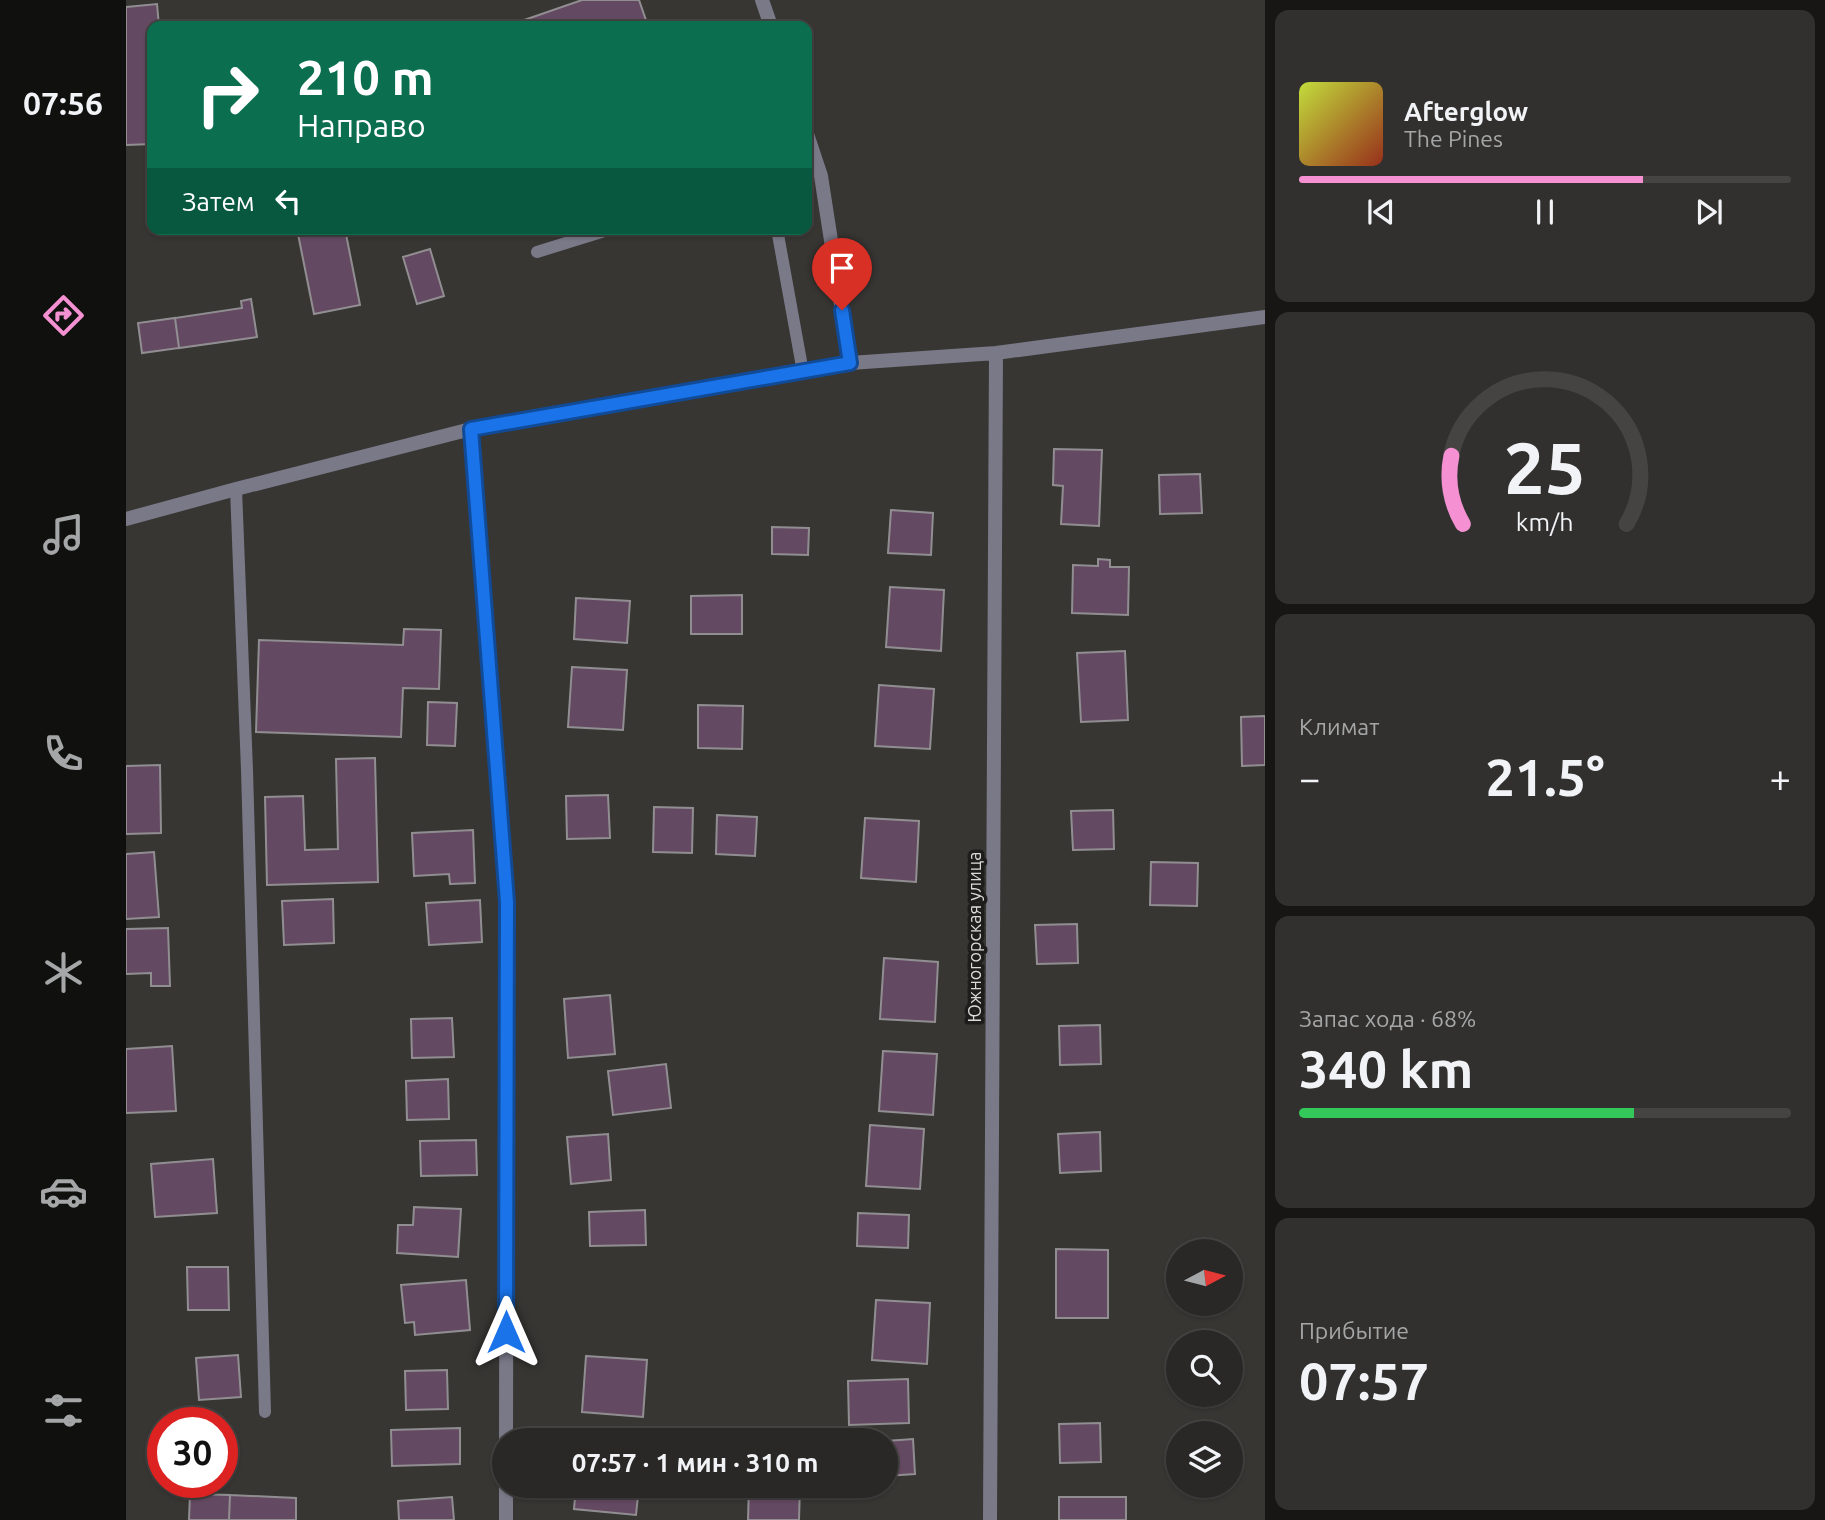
<!DOCTYPE html>
<html lang="ru">
<meta charset="utf-8">
<style>
body{margin:0;font-family:Ubuntu,sans-serif;background:#31302e;color:#f1f3f6;height:100vh;display:flex;flex-direction:column;font-size:26px;white-space:nowrap}
*{box-sizing:border-box;margin:0}
p{font-size:23px;color:#a5a6a7}
.icon{flex:none;width:38px;height:38px;fill:none;stroke:currentColor;stroke-width:2;stroke-linecap:round;stroke-linejoin:round}
.map{position:relative;flex:1;overflow:hidden}
.details{display:flex;flex-direction:column;gap:10px;padding:10px;background:#171615;width:560px}
.details>*{flex:none}
.banner{position:absolute;left:21px;top:21px;width:665px;height:214px;border-radius:14px;box-shadow:0 2px 5px #0004,0 0 0 2px #454443;background:#0b6e4f;color:#fff;overflow:hidden}
.needle{width:46px;rotate:83deg}
.buttons{position:absolute;left:1040px;top:1239px;display:grid;gap:14px}
.buttons a{display:grid;place-items:center;width:77px;height:77px;border-radius:50%;background:#292826;box-shadow:0 2px 5px #0004,0 0 0 2px #454443;font-size:35px}
.speed{position:absolute;left:21px;top:1407px;display:flex;gap:14px;font-size:35px;font-weight:700;text-align:center}
.speed>*{display:grid;place-content:center;width:91px;height:91px;border-radius:50%;background:#292826;box-shadow:0 2px 5px #0004,0 0 0 2px #454443;line-height:1}
.speed .limit{border:10px solid #d22;background:#fff;color:#111}
.pin{position:absolute;display:grid;place-items:center;width:60px;height:60px;color:#fff;margin:-72px -30px;border-radius:50% 50% 50% 0;rotate:-45deg;box-shadow:0 0 7px #0007}
.pin .icon{rotate:45deg}
.me{position:absolute;width:77px;margin:-38px;rotate:0deg;stroke-linejoin:round;filter:drop-shadow(0 0 5px #0008)}
.turn{display:flex;align-items:center;gap:24px;height:147px;padding:0 35px;font-size:32px}
.turn .icon{width:91px;height:91px;stroke-width:2.5}
.turn b{display:block;font-size:49px;line-height:60px}
.then{display:flex;align-items:center;height:66px;padding:0 35px;background:#0003;gap:14px;font-size:26px}
.big{font-size:52px;font-weight:700;line-height:1.1}
.details .card{flex:1;display:flex;flex-direction:column;justify-content:center;gap:10px;min-width:0;padding:0 24px;border-radius:14px;background:#31302e}
.details .dial{align-items:center;gap:0}
.dial svg{height:182px;overflow:visible;fill:none;stroke:#454443;stroke-width:7;stroke-linecap:round;text-anchor:middle}
.dial text{fill:#f1f3f6;stroke:none}
.song{display:flex;align-items:center;gap:21px}
.cover{width:84px;height:84px;border-radius:10px;background:linear-gradient(135deg,hsl(70 70% 55%),hsl(10 70% 35%))}
.played{height:7px;border-radius:4px;background:linear-gradient(90deg,#f591d2 70%,#454443 70%)}
.keys{display:flex;justify-content:space-around;direction:ltr}
.heat{display:flex;justify-content:space-between;align-items:center;font-size:38px;direction:ltr}
.charge{height:10px;border-radius:5px;background:linear-gradient(90deg,#34c759 68%,#454443 0)}
.trip{position:absolute;left:366px;top:1428px;width:406px;height:70px;border-radius:35px;background:#292826;box-shadow:0 2px 5px #0004,0 0 0 2px #454443;font-weight:700;line-height:70px;text-align:center}
main{display:flex;flex:1;min-height:0}
.tabs{display:flex;flex-direction:column;width:126px;justify-content:space-around;align-items:center;background:#10100f;color:#a5a6a7}
.tabs .icon{width:49px;height:49px}
.tabs .on{color:#f591d2}
.tabs b{font-size:32px;color:#f1f3f6}
.map>svg:first-child{display:block}
.building{fill:#644962;stroke:#918e91;stroke-width:2}
.lines{fill:none;stroke-linecap:round;stroke-linejoin:round}
.service{stroke:#7a7988;stroke-width:12}
.minor{stroke:#7a7988;stroke-width:14}
.route-casing{stroke:#114b97;stroke-width:18}
.route{stroke:#1a73e8;stroke-width:12}
.labels{text-anchor:middle;dominant-baseline:central;stroke-width:7;stroke-linejoin:round;paint-order:stroke}
.street-label{font-size:18px;fill:#dcdad9;stroke:#1e1d1c}
</style>
<main>
<nav class="tabs">
<b>07:56</b>
<svg class="icon on" aria-label="directions" viewBox="0 0 24 24"><path d="M12 3l9 9-9 9-9-9zM9 14v-3h6M13 9l2 2-2 2"/></svg>
<svg class="icon" aria-label="music" viewBox="0 0 24 24"><path d="M9 18V5l10-2v13"/><circle cx="6" cy="18" r="3"/><circle cx="16" cy="16" r="3"/></svg>
<svg class="icon" aria-label="phone" viewBox="0 0 24 24"><path d="M5 4h4l2 5-3 2q2 4 5 5l2-3 5 2v4C11 20 4 13 5 4z"/></svg>
<svg class="icon" aria-label="climate" viewBox="0 0 24 24"><path d="M12 3v18M4 7l16 10M4 17L20 7"/></svg>
<svg class="icon" aria-label="car" viewBox="0 0 24 24"><path d="M5 17H2v-5l4-1 3-4h7l3 4 3 1v5h-3M9 17h6M6 11h13"/><circle cx="7" cy="17" r="2"/><circle cx="17" cy="17" r="2"/></svg>
<svg class="icon" aria-label="filters" viewBox="0 0 24 24"><path d="M4 7h16M4 17h16"/><circle cx="9" cy="7" r="2"/><circle cx="15" cy="17" r="2"/></svg>
</nav>
<div class="map">
<svg width="1139" height="1520" viewBox="0 0 1139 1520">
<rect width="100%" height="100%" fill="#373633"/>
<!-- building -->
<path class="building" d="M456,0H513L522,26H381Z
M31,4L33,26H26V144L0,145V7Z
M171,229H219L234,305L188,314Z
M304,249L318,296L291,304L277,257Z
M125,299L131,337L53,348L49,318L116,308L115,301Z
M49,318L53,348L16,353L12,323Z
M928,449L976,450L973,526L935,524L937,486L927,485Z
M1074,474L1076,513L1034,514L1033,475Z
M765,510L807,513L805,555L762,553Z
M646,527L683,528L682,555L646,554Z
M972,559L984,560V567H1003L1002,615L946,613L947,565L972,566Z
M764,587L818,590L815,651L760,647Z
M616,595V634H565V596Z
M450,598L504,601L501,643L448,639Z
M278,629L315,630L313,689L277,688L275,737L130,732L133,640L277,645Z
M999,651L1002,720L955,722L951,653Z
M446,667L501,670L497,730L442,727Z
M753,685L808,689L804,749L749,746Z
M302,702L331,703L329,746L301,745Z
M572,705L617,706L616,749L572,748Z
M1139,716V765L1116,766L1115,717Z
M249,758L252,882L141,885L139,797L177,796L179,850L212,849L210,759Z
M34,765L35,833L0,834V766Z
M482,795L484,838L441,839L440,796Z
M528,807L567,808L566,853L527,852Z
M987,810L988,849L947,850L945,811Z
M591,815L631,817L629,856L590,854Z
M739,818L793,821L790,882L735,878Z
M347,830L349,883L324,884L323,874L288,876L286,833Z
M28,852L33,917L0,919V854Z
M1025,862L1072,863L1071,906L1024,905Z
M207,899L208,943L158,945L156,901Z
M354,900L356,942L303,945L300,903Z
M951,924L952,963L911,964L909,925Z
M42,928L44,986H25V973L0,974V929Z
M758,958L812,962L809,1022L754,1019Z
M484,995L489,1054L442,1058L438,999Z
M326,1018L328,1057L286,1058L285,1019Z
M974,1025L975,1064L934,1065L933,1026Z
M46,1046L50,1111L0,1113V1049Z
M757,1051L811,1054L807,1115L753,1111Z
M540,1064L545,1108L487,1115L482,1071Z
M322,1079L323,1119L281,1120L280,1081Z
M744,1125L798,1129L794,1189L740,1186Z
M974,1132L975,1171L934,1173L932,1134Z
M482,1134L485,1180L445,1184L441,1137Z
M350,1140L351,1175L295,1176L294,1141Z
M87,1159L91,1213L29,1217L25,1164Z
M288,1207L335,1209L332,1257L271,1253L272,1225H287Z
M519,1210L520,1245L464,1246L463,1212Z
M732,1213L783,1215L782,1248L731,1246Z
M930,1249L982,1250V1318H930Z
M61,1267H102L103,1310H62Z
M340,1280L344,1330L289,1335L288,1322L279,1323L275,1285Z
M750,1300L804,1303L801,1364L746,1360Z
M112,1355L115,1397L73,1400L70,1358Z
M460,1356L521,1360L517,1417L456,1412Z
M321,1370L322,1409L280,1410L279,1371Z
M782,1379L783,1423L723,1425L722,1381Z
M974,1423L975,1462L934,1463L933,1424Z
M334,1428V1464L266,1466L265,1430Z
M787,1439L789,1474L760,1476V1441Z
M450,1486H513L510,1515L448,1509Z
M623,1486H674L673,1520H622Z
M64,1494L104,1495L103,1520H63Z
M104,1495L170,1498V1520H103Z
M326,1497L328,1520H273L272,1501Z
M933,1497H1000V1520H933Z"/>
<g class="lines">
<!-- service -->
<path class="service" d="M651,229L677,372
M411,252L485,229
M110,489L121,770L139,1412"/>
<!-- minor -->
<path class="minor" d="M636,0L645,26
M681,134L695,176L724,363
M345,429L381,902L380,1440
M0,519L110,489L345,429L724,363L870,353L1139,317
M380,1520V1486
M864,1520L870,353"/>
</g>
<g class="lines">
<!-- route casing -->
<g class="route-casing">
<path id="route" d="M380,1332L381,902L345,429L724,363L716,310"/>
</g>
<!-- route -->
<use href="#route" class="route"/>
</g>
<g class="labels">
<!-- street labels -->
<g class="street-label">
<text transform="translate(848 937) rotate(-90)">Южногорская улица</text>
</g>
</g>
</svg>
<div class="buttons">
<a><svg class="needle" viewBox="-14 -14 28 28"><path d="M0-13l5 13h-10z" fill="#e53935"/><path d="M0 13l5-13h-10z" fill="#a5a6a7"/></svg></a>
<a><svg class="icon" aria-label="search" viewBox="0 0 24 24"><circle cx="10" cy="10" r="6"/><path d="M15 15l6 6"/></svg></a>
<a><svg class="icon" aria-label="layers" viewBox="0 0 24 24"><path d="M12 4l9 5-9 5-9-5zM3 14l9 5 9-5"/></svg></a>
</div>
<div class="speed"><div class="limit">30</div></div>
<div class="pin" style="left:716px;top:310px;background:#d93025"><svg class="icon" aria-label="arrive" viewBox="0 0 24 24"><path d="M6 21V4h12l-3 4 3 4H6"/></svg></div>
<svg class="me" style="left:380px;top:1332px" viewBox="-20 -20 40 40"><path d="M0-17L14 15 0 8-14 15z" fill="#1a73e8" stroke="#fff" stroke-width="4"/></svg>
<div class="trip">07:57 · 1 мин · 310 m</div>
<div class="banner">
<div class="turn"><svg class="icon" aria-label="right" viewBox="0 0 24 24"><path d="M7 20v-9h11M14 6l5 5-5 5"/></svg><div><b>210 m</b>Направо</div></div>
<div class="then">Затем<svg class="icon" aria-label="left" viewBox="0 0 24 24"><path d="M17 20v-9H6M10 6l-5 5 5 5"/></svg></div>
</div>
</div>
<section class="details">
<div class="card">
<div class="song"><i class="cover"></i><div><b>Afterglow</b><p>The Pines</p></div></div>
<div class="played"></div>
<div class="keys"><svg class="icon" aria-label="previous" viewBox="0 0 24 24"><path d="M18 5L8 12l10 7zM5 5v14"/></svg><svg class="icon" aria-label="pause" viewBox="0 0 24 24"><path d="M8 5v14M16 5v14"/></svg><svg class="icon" aria-label="next" viewBox="0 0 24 24"><path d="M6 5l10 7-10 7zM19 5v14"/></svg></div>
</div>
<div class="card dial"><svg viewBox="0 0 100 80">
<path d="M14 69A42 42 0 1 1 86 69"/>
<path d="M14 69A42 42 0 0 1 9 39" stroke="#f591d2"/>
<text x="50" y="56" font-size="32" font-weight="700">25</text>
<text x="50" y="72" font-size="11">km/h</text>
</svg></div>
<div class="card"><p>Климат</p>
<div class="heat"><a>−</a><b class="big">21.5°</b><a>+</a></div>
</div>
<div class="card"><p>Запас хода · 68%</p><b class="big">340 km</b><div class="charge"></div></div>
<div class="card"><p>Прибытие</p><b class="big">07:57</b></div>
</section>
</main>
